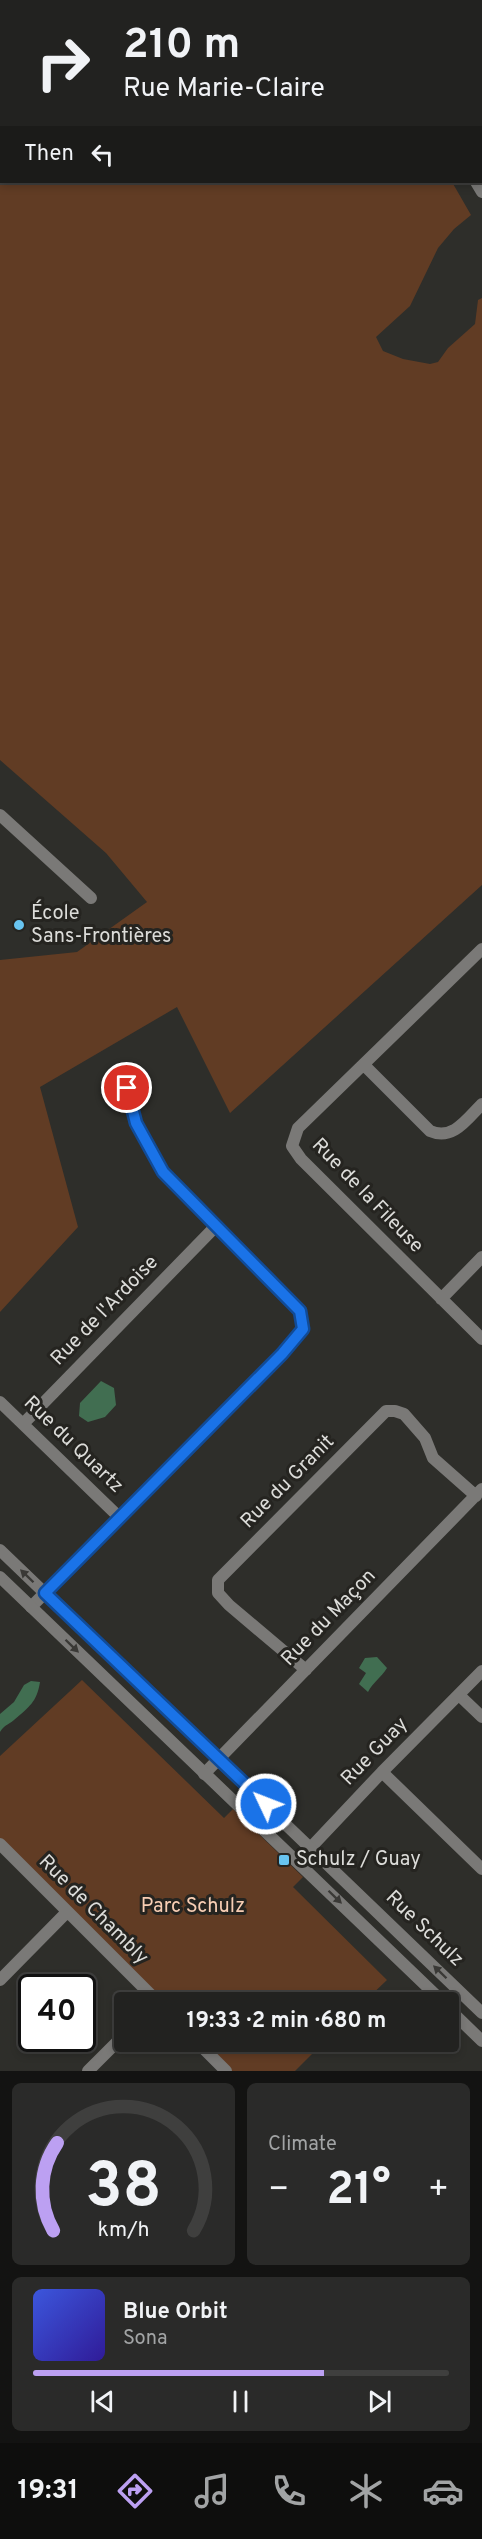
<!DOCTYPE html>
<meta charset="utf-8">
<style>
body{margin:0;font-family:Overpass,sans-serif;background:#2a2a29;color:#f1f3f6;height:100vh;display:flex;flex-direction:column;font-size:22px;white-space:nowrap}
*{box-sizing:border-box;margin:0}
p{font-size:20px;color:#a2a4a5}
.icon{flex:none;width:33px;height:33px;fill:none;stroke:currentColor;stroke-width:2;stroke-linecap:round;stroke-linejoin:round}
.map{position:relative;height:2071px;overflow:hidden}
.panel{display:flex;flex-direction:column;gap:12px;padding:12px;background:#131312;flex:1}
.panel>*{flex:none}
.guide{position:absolute;left:0px;top:0px;width:483px;height:183px;box-shadow:0 3px 9px #0003,0 0 0 2px #3f3f3e;background:#222220;color:#f1f3f6;overflow:hidden}
.speed{position:absolute;left:18px;top:1974px;display:flex;gap:12px;font-size:30px;font-weight:700;text-align:center}
.speed>*{display:grid;place-content:center;width:78px;height:78px;border-radius:50%;background:#222220;box-shadow:0 3px 9px #0003,0 0 0 2px #3f3f3e;line-height:1}
.speed .limit{border:3px solid #111;border-radius:9px;background:#fff;color:#111}
.pin{position:absolute;display:grid;place-items:center;width:51px;height:51px;color:#fff;margin:-26px;border:3px solid #fff;border-radius:50%;box-shadow:0 2px 6px #0007}
.me{position:absolute;width:66px;margin:-33px;rotate:313deg;stroke-linejoin:round;filter:drop-shadow(0 0 4px #0008)}
.turn{display:flex;align-items:center;gap:21px;height:126px;padding:0 24px;font-size:27px}
.turn .icon{width:78px;height:78px;stroke-width:2.5}
.turn b{display:block;font-size:42px;line-height:51px}
.then{display:flex;align-items:center;height:57px;padding:0 24px;background:#0003;gap:12px;font-size:22px}
.big{font-size:45px;font-weight:700;line-height:1.1}
.panel .tile{flex:1;display:flex;flex-direction:column;justify-content:center;gap:9px;min-width:0;padding:0 21px;border-radius:9px;background:#2a2a29}
.panel .dial{align-items:center;gap:0}
.dial svg{height:156px;overflow:visible;fill:none;stroke:#3f3f3e;stroke-width:7;stroke-linecap:round;text-anchor:middle}
.dial text{fill:#f1f3f6;stroke:none}
.song{display:flex;align-items:center;gap:18px}
.cover{width:72px;height:72px;border-radius:9px;background:linear-gradient(135deg,hsl(230 70% 55%),hsl(250 70% 35%))}
.played{height:6px;border-radius:3px;background:linear-gradient(90deg,#bca0f2 70%,#3f3f3e 70%)}
.keys{display:flex;justify-content:space-around;direction:ltr}
.heat{display:flex;justify-content:space-between;align-items:center;font-size:33px;direction:ltr}
.panel .tiles{flex:1;display:grid;gap:12px;grid-template-columns:1fr 1fr}
.tile:last-child{grid-column:span 2}
.trip{position:absolute;left:114px;top:1992px;width:345px;height:60px;border-radius:6px;background:#222220;box-shadow:0 3px 9px #0003,0 0 0 2px #3f3f3e;font-weight:700;line-height:60px;text-align:center}
.tabs{display:flex;height:96px;justify-content:space-around;align-items:center;background:#0e0e0d;color:#a2a4a5}
.tabs .icon{width:42px;height:42px}
.tabs .selected{color:#bca0f2}
.tabs b{font-size:27px;color:#f1f3f6}
.map>svg:first-child{display:block}
.green{fill:#613c24}
.water{fill:#416e51}
.lines{fill:none;stroke-linecap:round;stroke-linejoin:round}
.minor{stroke:#7a7977;stroke-width:12}
.tertiary{stroke:#7a7977;stroke-width:12}
.oneway{fill:#3a3936}
.route-casing{stroke:#114b97;stroke-width:15}
.route{stroke:#1a73e8;stroke-width:10}
.poi-dot{fill:#68c4f0;stroke:#252420;stroke-width:2}
.labels{text-anchor:middle;dominant-baseline:central;stroke-width:6;stroke-linejoin:round;paint-order:stroke}
.poi-label{font-size:20px;fill:#dcdcd9;stroke:#252420;text-anchor:start}
.street-label{font-size:20px;fill:#dcdcd9;stroke:#252420}
.park-label{font-size:20px;fill:#f8ceb4;stroke:#252420}
</style>
<div class="map">
<svg width="482" height="2071" viewBox="0 0 482 2071">
<rect width="100%" height="100%" fill="#2e2e2a"/>
<!-- green -->
<path class="green" d="M0,0L238,1L2,2V182H452L471,215L454,229L438,248L410,306L376,337L383,351L403,359L430,364L438,362L448,348L475,324L478,300L482,298V885L230,1113L177,1007L40,1087L78,1227L0,1312V960L77,952L147,902L106,853L0,760Z
M82,1680L224,1818L233,1809L303,1877L293,1887L387,1980L364,2002H153L0,1848V1756Z
M192,2042H324L295,2071H221Z"/>
<!-- water -->
<path class="water" d="M101,1381L114,1388L116,1405L105,1417L88,1422L79,1416L80,1403Z
M377,1657L387,1668C381,1678 373,1682 368,1692L359,1684L366,1673L359,1668L365,1658Z
M31,1681L40,1682C37,1702 29,1707 14,1720C8,1725 4,1725 0,1732V1714L14,1702L24,1685Z"/>
<g class="lines">
<!-- minor -->
<path class="minor" d="M0,815L91,898
M482,949L298,1128L292,1146L301,1159L482,1339
M364,1065L430,1131C453,1141 467,1119 482,1104
M441,1299L482,1257
M0,1402L119,1517
M23,1424L216,1226
M31,1607L282,1354L303,1329L300,1311L163,1172L136,1123L127,1087
M306,1670L229,1605L218,1593V1580L386,1411H395L404,1414L425,1438L433,1458L476,1496
M459,1695L482,1717
M382,1772L482,1869
M204,1774L482,1489
M0,1844L158,2002
M298,1861L382,1772L482,1671
M0,1980L67,1912
M197,2042L226,2071
M88,2071L124,2035"/>
<!-- tertiary -->
<path class="tertiary" d="M365,0L366,2
M476,182L482,192
M0,1550L482,2013
M0,1577L443,2002
M448,2008L482,2041"/>
</g>
<!-- one-way arrows -->
<defs><path id="oneway-solid" d="M-6-.8H1V-3.2L6.5 0L1 3.2V.8H-6Z" transform="scale(1.5)"/></defs>
<g class="oneway">
<use href="#oneway-solid" transform="translate(27 1576) rotate(-136)"/>
<use href="#oneway-solid" transform="translate(72 1646) rotate(44)"/>
<use href="#oneway-solid" transform="translate(335 1897) rotate(44)"/>
<use href="#oneway-solid" transform="translate(440 1972) rotate(-136)"/>
</g>
<g class="lines">
<!-- route casing -->
<g class="route-casing">
<path id="route" d="M127,1088L136,1123L163,1172L300,1311L303,1329L282,1354L45,1593L266,1804"/>
</g>
<!-- route -->
<use href="#route" class="route"/>
</g>
<!-- markers -->
<g class="poi-dot">
<circle cx="19" cy="925" r="6"/>
<rect x="278" y="1854" width="12" height="12" rx="3"/>
</g>
<g class="labels">
<!-- poi labels -->
<g class="poi-label">
<text x="31" y="914">École<tspan x="31" dy="23">Sans-Frontières</tspan></text>
<text x="296" y="1860">Schulz / Guay</text>
</g>
<!-- street labels -->
<g class="street-label">
<text transform="translate(367 1196) rotate(46)">Rue de la Fileuse</text>
<text transform="translate(105 1311) rotate(-46)">Rue de l'Ardoise</text>
<text transform="translate(73 1445) rotate(44)">Rue du Quartz</text>
<text transform="translate(288 1482) rotate(-45)">Rue du Granit</text>
<text transform="translate(329 1618) rotate(-46)">Rue du Maçon</text>
<text transform="translate(375 1752) rotate(-46)">Rue Guay</text>
<text transform="translate(93 1910) rotate(45)">Rue de Chambly</text>
<text transform="translate(424 1929) rotate(44)">Rue Schulz</text>
</g>
<!-- park labels -->
<g class="park-label">
<text x="193" y="1907">Parc Schulz</text>
</g>
</g>
</svg>
<div class="speed"><div class="limit">40</div></div>
<div class="pin" style="left:127px;top:1088px;background:#d93025"><svg class="icon" aria-label="arrive" viewBox="0 0 24 24"><path d="M6 21V4h12l-3 4 3 4H6"/></svg></div>
<svg class="me" style="left:266px;top:1804px" viewBox="-20 -20 40 40"><circle r="17" fill="#1a73e8" stroke="#fff" stroke-width="3"/><path d="M0-11L8 9 0 5-8 9z" fill="#fff"/></svg>
<div class="trip">19:33 · 2 min · 680 m</div>
<div class="guide">
<div class="turn"><svg class="icon" aria-label="right" viewBox="0 0 24 24"><path d="M7 20v-9h11M14 6l5 5-5 5"/></svg><div><b>210 m</b>Rue Marie-Claire</div></div>
<div class="then">Then<svg class="icon" aria-label="left" viewBox="0 0 24 24"><path d="M17 20v-9H6M10 6l-5 5 5 5"/></svg></div>
</div>
</div>
<section class="panel">
<div class="tiles">
<div class="tile dial"><svg viewBox="0 0 100 80">
<path d="M14 69A42 42 0 1 1 86 69"/>
<path d="M14 69A42 42 0 0 1 16 24" stroke="#bca0f2"/>
<text x="50" y="56" font-size="32" font-weight="700">38</text>
<text x="50" y="72" font-size="11">km/h</text>
</svg></div>
<div class="tile"><p>Climate</p>
<div class="heat"><a>−</a><b class="big">21°</b><a>+</a></div>
</div>
<div class="tile">
<div class="song"><i class="cover"></i><div><b>Blue Orbit</b><p>Sona</p></div></div>
<div class="played"></div>
<div class="keys"><svg class="icon" aria-label="previous" viewBox="0 0 24 24"><path d="M18 5L8 12l10 7zM5 5v14"/></svg><svg class="icon" aria-label="pause" viewBox="0 0 24 24"><path d="M8 5v14M16 5v14"/></svg><svg class="icon" aria-label="next" viewBox="0 0 24 24"><path d="M6 5l10 7-10 7zM19 5v14"/></svg></div>
</div>
</div>
</section>
<nav class="tabs">
<b>19:31</b>
<svg class="icon selected" aria-label="directions" viewBox="0 0 24 24"><path d="M12 3l9 9-9 9-9-9zM9 14v-3h6M13 9l2 2-2 2"/></svg>
<svg class="icon" aria-label="music" viewBox="0 0 24 24"><path d="M9 18V5l10-2v13"/><circle cx="6" cy="18" r="3"/><circle cx="16" cy="16" r="3"/></svg>
<svg class="icon" aria-label="phone" viewBox="0 0 24 24"><path d="M5 4h4l2 5-3 2q2 4 5 5l2-3 5 2v4C11 20 4 13 5 4z"/></svg>
<svg class="icon" aria-label="climate" viewBox="0 0 24 24"><path d="M12 3v18M4 7l16 10M4 17L20 7"/></svg>
<svg class="icon" aria-label="car" viewBox="0 0 24 24"><path d="M5 17H2v-5l4-1 3-4h7l3 4 3 1v5h-3M9 17h6M6 11h13"/><circle cx="7" cy="17" r="2"/><circle cx="17" cy="17" r="2"/></svg>
</nav>
